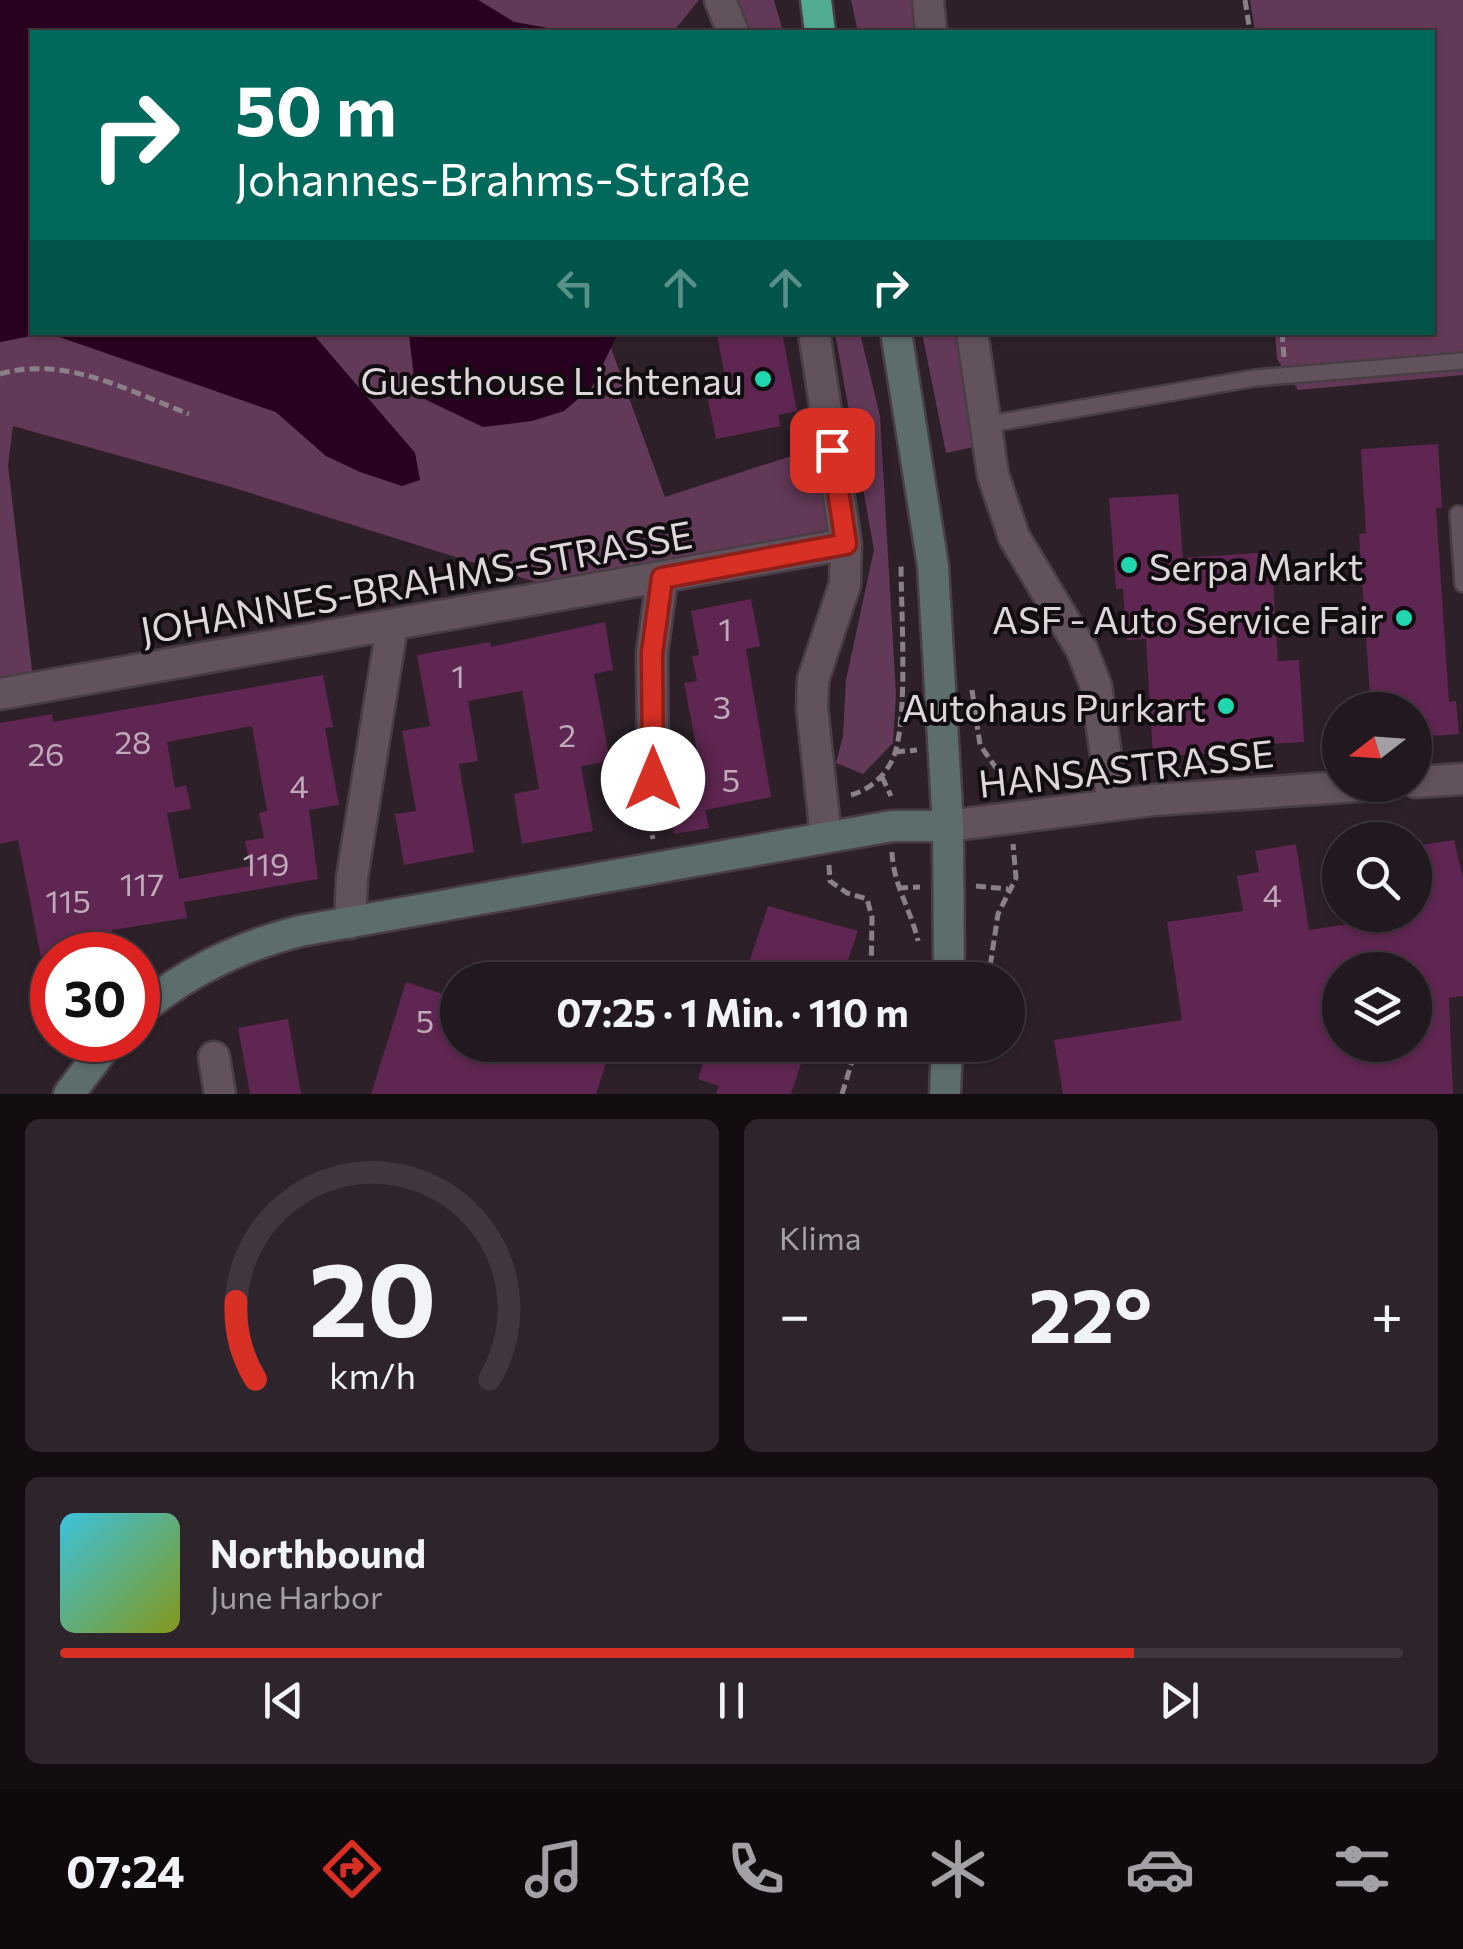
<!DOCTYPE html>
<html lang="de">
<meta charset="utf-8">
<style>
body{margin:0;font-family:Commissioner,sans-serif;background:#2e252c;color:#f1f3f6;height:100vh;display:flex;flex-direction:column;font-size:38px;white-space:nowrap}
*{box-sizing:border-box;margin:0}
p{font-size:32px;color:#a2a0a4}
.icon{flex:none;width:55px;height:55px;fill:none;stroke:currentColor;stroke-width:2;stroke-linecap:round;stroke-linejoin:round}
.map{position:relative;height:1094px;overflow:hidden}
.sheet{display:flex;flex-direction:column;gap:25px;padding:25px;background:#130d11;flex:1}
.sheet>*{flex:none}
.banner{position:absolute;left:30px;top:30px;width:1405px;height:305px;border-radius:0px;box-shadow:0 2px 8px #0004,0 0 0 2px #3f373d;background:#00695c;color:#fff;overflow:hidden}
.needle{width:65px;rotate:253deg}
.buttons{position:absolute;left:1322px;top:692px;display:grid;gap:20px}
.buttons a{display:grid;place-items:center;width:110px;height:110px;border-radius:50%;background:#22181f;box-shadow:0 2px 8px #0004,0 0 0 2px #3f373d;font-size:50px}
.speed{position:absolute;left:30px;top:932px;display:flex;gap:20px;font-size:50px;font-weight:700;text-align:center}
.speed>*{display:grid;place-content:center;width:130px;height:130px;border-radius:50%;background:#22181f;box-shadow:0 2px 8px #0004,0 0 0 2px #3f373d;line-height:1}
.speed .limit{border:15px solid #d22;background:#fff;color:#111}
.pin{position:absolute;display:grid;place-items:center;width:85px;height:85px;color:#fff;margin:-42px;border-radius:20px;box-shadow:0 5px 15px #0006}
.me{position:absolute;width:110px;margin:-55px;rotate:0deg;stroke-linejoin:round;filter:drop-shadow(0 0 8px #0008)}
.turn{display:flex;align-items:center;gap:35px;height:210px;padding:0 40px;font-size:45px}
.turn .icon{width:130px;height:130px;stroke-width:2.5}
.turn b{display:block;font-size:70px;line-height:85px}
.lanes{display:flex;align-items:center;height:95px;padding:0 40px;background:#0003;justify-content:center;gap:50px;direction:ltr}
.lanes .off{opacity:.35}
.big{font-size:75px;font-weight:700;line-height:1.1}
.sheet .card{flex:1;display:flex;flex-direction:column;justify-content:center;gap:15px;min-width:0;padding:0 35px;border-radius:15px;background:#2e252c}
.sheet .dial{align-items:center;gap:0}
.dial svg{height:260px;overflow:visible;fill:none;stroke:#3f373d;stroke-width:7;stroke-linecap:round;text-anchor:middle}
.dial text{fill:#f1f3f6;stroke:none}
.song{display:flex;align-items:center;gap:30px}
.cover{width:120px;height:120px;border-radius:15px;background:linear-gradient(135deg,hsl(190 70% 55%),hsl(70 70% 35%))}
.played{height:10px;border-radius:5px;background:linear-gradient(90deg,#d93025 80%,#3f373d 80%)}
.keys{display:flex;justify-content:space-around;direction:ltr}
.heat{display:flex;justify-content:space-between;align-items:center;font-size:55px;direction:ltr}
.sheet .tiles{flex:1;display:grid;gap:25px;grid-template-columns:1fr 1fr}
.card:last-child{grid-column:span 2}
.trip{position:absolute;left:440px;top:962px;width:585px;height:100px;border-radius:50px;background:#22181f;box-shadow:0 2px 8px #0004,0 0 0 2px #3f373d;font-weight:700;line-height:100px;text-align:center}
.tabs{display:flex;height:160px;justify-content:space-around;align-items:center;background:#0e0a0c;color:#a2a0a4}
.tabs .icon{width:70px;height:70px}
.tabs .current{color:#d93025}
.tabs b{font-size:45px;color:#f1f3f6}
.map>svg:first-child{display:block}
.green{fill:#633958}
.water{fill:#280120}
.building{fill:#5e2650;fill-rule:evenodd}
.lines{fill:none;stroke-linecap:round;stroke-linejoin:round}
.lane-casing{stroke:#4a3e46;stroke-width:20}
.street-casing{stroke:#4a3e46;stroke-width:35}
.secondary-casing{stroke:#4a3e46;stroke-width:35}
.highway-casing{stroke:#4a3e46;stroke-width:35}
.path{stroke:#8b8088;stroke-width:5;stroke-dasharray:10 5;stroke-linecap:butt}
.lane{stroke:#61525c;stroke-width:15}
.street{stroke:#61525c;stroke-width:30}
.secondary{stroke:#5c6d6c;stroke-width:30}
.highway{stroke:#51ab93;stroke-width:30}
.route-casing{stroke:#8d1f18;stroke-width:25}
.route{stroke:#d93025;stroke-width:18}
.poi-dot{fill:#21d5af;stroke:#110c10;stroke-width:4}
.labels{text-anchor:middle;dominant-baseline:central;stroke-width:8;stroke-linejoin:round;paint-order:stroke}
.number-label{font-size:32px;fill:#bfaab9}
.poi-label{font-size:38px;fill:#dfd6dc;stroke:#110c10;text-anchor:end}
.street-label{font-size:38px;fill:#dfd6dc;stroke:#110c10}
</style>
<div class="map">
<svg width="1463" height="1094" viewBox="0 0 1463 1094">
<rect width="100%" height="100%" fill="#2d2029"/>
<!-- green -->
<path class="green" d="M478,0H699L673,32H569L514,22Z
M734,0H774L783,32H746Z
M851,0H917L921,32H858Z
M1250,0H1463V375L1298,390L1277,359L1275,333L1432,332V32H1255Z
M48,333L276,412L326,456L402,486L415,453L312,333H409L416,395L591,388L611,348L665,497L816,448L831,532L555,588L231,487L13,426L8,465L33,679L0,685V342Z
M835,333H860L880,416L896,695L893,743L863,774L836,763L843,736L846,680L874,550Z
M922,333H958L973,447L946,453Z"/>
<!-- water -->
<path class="water" d="M0,0H478L514,22L569,32H32V332L43,333L0,342Z
M48,333H312L415,453L420,480L402,486L360,472L326,456L276,412Z
M516,333H618L591,388L564,411L532,421L483,427L416,395L409,333Z"/>
<!-- building -->
<path class="building" d="M729,332H782L797,411L778,415L781,426L716,439L705,386L726,382L717,335Z
M1438,444L1442,508H1436L1449,702L1456,701L1459,734L1415,737V710H1371L1359,534L1366,533L1361,449Z
M1178,494L1183,558L1271,552L1278,661L1299,660L1304,742L1215,747V753L1153,757L1146,639L1127,640L1123,589H1116L1109,498Z
M751,599L760,646L746,649L771,797L705,810L709,828L674,834L668,802L697,797L691,762L699,761L684,683L697,681L692,656L699,655L691,611Z
M605,622L613,670L594,674L610,761L581,766L593,831L522,844L514,794L539,789L522,691L468,701L478,761L459,764L474,852L404,865L395,814L416,811L402,731L430,726L417,655L490,642L491,647Z
M323,675L333,727L325,728L339,805L309,810L318,879L184,902L187,918L112,930L114,943L41,957L18,840L0,844V723L52,714L53,722ZM252,726L267,811L259,813L264,838L245,841L250,866L179,879L167,813L191,809L186,785L175,788L167,742Z
M1454,840L1463,878V996L1449,998L1453,1094H1063L1054,1040L1182,1020L1167,922L1243,911L1237,876L1259,872L1255,851L1296,844L1309,930L1355,923L1354,915H1415V846ZM1340,970H1415V1045H1340Z
M768,906L858,931L841,980H743Z
M406,982L458,999V1045H612L596,1094H371Z
M288,1019L301,1094H250L238,1028Z
M727,1045H807L791,1094H716L719,1086L698,1079L708,1049L724,1054Z"/>
<g class="lines">
<!-- lane casing -->
<g class="lane-casing">
<path id="lane" d="M984,425L1255,378L1463,361
M1458,514L1463,584"/>
</g>
<!-- street casing -->
<g class="street-casing">
<path id="street" d="M720,0L733,32
M928,0L931,32
M814,332L846,544L845,584L813,680L812,708L826,837
M972,332L993,475L1014,537L1082,650L1096,686L1113,804
M0,694L846,544
M653,779L652,653L662,579
M1415,782L1463,779
M948,826L1153,800L1373,785
M350,923L352,878L392,626
M214,1057L220,1094"/>
</g>
<!-- secondary casing -->
<g class="secondary-casing">
<path id="secondary" d="M896,332L933,566L948,826L949,980
M138,1012C187,972 238,947 300,931L892,826H948
M69,1094L110,1040
M945,1094L947,1045"/>
</g>
<!-- highway casing -->
<g class="highway-casing">
<path id="highway" d="M816,0L820,32"/>
</g>
<!-- path -->
<path class="path" d="M1245,0L1250,32
M1282,332L1284,357
M0,374C65,355 129,391 189,414
M972,690L980,745L1010,788
M895,752L917,750
M882,777L891,796
M851,795C871,789 888,774 895,753C908,711 901,611 901,563
M645,806L653,839
M892,852C893,884 911,910 918,941
M829,865L830,881L847,893L867,899L872,917L871,980
M976,886L1008,889
M898,888L920,887
M988,980L998,914L1016,878L1013,844
M979,1061L980,1045
M842,1094L857,1045"/>
<!-- lane -->
<use href="#lane" class="lane"/>
<!-- street -->
<use href="#street" class="street"/>
<!-- secondary -->
<use href="#secondary" class="secondary"/>
<!-- highway -->
<use href="#highway" class="highway"/>
</g>
<g class="lines">
<!-- route casing -->
<g class="route-casing">
<path id="route" d="M653,779L652,653L662,578L846,544L832,450"/>
</g>
<!-- route -->
<use href="#route" class="route"/>
</g>
<!-- markers -->
<g class="poi-dot">
<circle cx="763" cy="379" r="10"/>
<circle cx="1129" cy="565" r="10"/>
<circle cx="1404" cy="618" r="10"/>
<circle cx="1226" cy="706" r="10"/>
</g>
<g class="labels">
<!-- number labels -->
<g class="number-label">
<text x="725" y="628">1</text>
<text x="458" y="675">1</text>
<text x="722" y="706">3</text>
<text x="567" y="734">2</text>
<text x="133" y="741">28</text>
<text x="46" y="753">26</text>
<text x="731" y="779">5</text>
<text x="299" y="785">4</text>
<text x="266" y="863">119</text>
<text x="142" y="883">117</text>
<text x="1272" y="894">4</text>
<text x="68" y="900">115</text>
<text x="425" y="1020">5</text>
</g>
<!-- poi labels -->
<g class="poi-label">
<text x="743" y="379">Guesthouse Lichtenau</text>
<text x="1149" y="565" text-anchor="start">Serpa Markt</text>
<text x="1384" y="618">ASF - Auto Service Fair</text>
<text x="1206" y="706">Autohaus Purkart</text>
</g>
<!-- street labels -->
<g class="street-label">
<text transform="translate(416 581) rotate(-10)">JOHANNES-BRAHMS-STRASSE</text>
<text transform="translate(1126 767) rotate(-6)">HANSASTRASSE</text>
</g>
</g>
</svg>
<div class="buttons">
<a><svg class="needle" viewBox="-14 -14 28 28"><path d="M0-13l5 13h-10z" fill="#e53935"/><path d="M0 13l5-13h-10z" fill="#a2a0a4"/></svg></a>
<a><svg class="icon" aria-label="search" viewBox="0 0 24 24"><circle cx="10" cy="10" r="6"/><path d="M15 15l6 6"/></svg></a>
<a><svg class="icon" aria-label="layers" viewBox="0 0 24 24"><path d="M12 4l9 5-9 5-9-5zM3 14l9 5 9-5"/></svg></a>
</div>
<div class="speed"><div class="limit">30</div></div>
<div class="pin" style="left:832px;top:450px;background:#d93025"><svg class="icon" aria-label="arrive" viewBox="0 0 24 24"><path d="M6 21V4h12l-3 4 3 4H6"/></svg></div>
<svg class="me" style="left:653px;top:779px" viewBox="-20 -20 40 40"><circle r="19" fill="#fff"/><path d="M0-13L10 11 0 6-10 11z" fill="#d93025"/></svg>
<div class="trip">07:25 · 1 Min. · 110 m</div>
<div class="banner">
<div class="turn"><svg class="icon" aria-label="right" viewBox="0 0 24 24"><path d="M7 20v-9h11M14 6l5 5-5 5"/></svg><div><b>50 m</b>Johannes-Brahms-Straße</div></div>
<div class="lanes"><svg class="icon off" aria-label="left" viewBox="0 0 24 24"><path d="M17 20v-9H6M10 6l-5 5 5 5"/></svg><svg class="icon off" aria-label="ahead" viewBox="0 0 24 24"><path d="M12 20V5M6 11l6-6 6 6"/></svg><svg class="icon off" aria-label="ahead" viewBox="0 0 24 24"><path d="M12 20V5M6 11l6-6 6 6"/></svg><svg class="icon" aria-label="right" viewBox="0 0 24 24"><path d="M7 20v-9h11M14 6l5 5-5 5"/></svg></div>
</div>
</div>
<section class="sheet">
<div class="tiles">
<div class="card dial"><svg viewBox="0 0 100 80">
<path d="M14 69A42 42 0 1 1 86 69"/>
<path d="M14 69A42 42 0 0 1 8 45" stroke="#d93025"/>
<text x="50" y="56" font-size="32" font-weight="700">20</text>
<text x="50" y="72" font-size="11">km/h</text>
</svg></div>
<div class="card"><p>Klima</p>
<div class="heat"><a>−</a><b class="big">22°</b><a>+</a></div>
</div>
<div class="card">
<div class="song"><i class="cover"></i><div><b>Northbound</b><p>June Harbor</p></div></div>
<div class="played"></div>
<div class="keys"><svg class="icon" aria-label="previous" viewBox="0 0 24 24"><path d="M18 5L8 12l10 7zM5 5v14"/></svg><svg class="icon" aria-label="pause" viewBox="0 0 24 24"><path d="M8 5v14M16 5v14"/></svg><svg class="icon" aria-label="next" viewBox="0 0 24 24"><path d="M6 5l10 7-10 7zM19 5v14"/></svg></div>
</div>
</div>
</section>
<nav class="tabs">
<b>07:24</b>
<svg class="icon current" aria-label="directions" viewBox="0 0 24 24"><path d="M12 3l9 9-9 9-9-9zM9 14v-3h6M13 9l2 2-2 2"/></svg>
<svg class="icon" aria-label="music" viewBox="0 0 24 24"><path d="M9 18V5l10-2v13"/><circle cx="6" cy="18" r="3"/><circle cx="16" cy="16" r="3"/></svg>
<svg class="icon" aria-label="phone" viewBox="0 0 24 24"><path d="M5 4h4l2 5-3 2q2 4 5 5l2-3 5 2v4C11 20 4 13 5 4z"/></svg>
<svg class="icon" aria-label="climate" viewBox="0 0 24 24"><path d="M12 3v18M4 7l16 10M4 17L20 7"/></svg>
<svg class="icon" aria-label="car" viewBox="0 0 24 24"><path d="M5 17H2v-5l4-1 3-4h7l3 4 3 1v5h-3M9 17h6M6 11h13"/><circle cx="7" cy="17" r="2"/><circle cx="17" cy="17" r="2"/></svg>
<svg class="icon" aria-label="filters" viewBox="0 0 24 24"><path d="M4 7h16M4 17h16"/><circle cx="9" cy="7" r="2"/><circle cx="15" cy="17" r="2"/></svg>
</nav>
